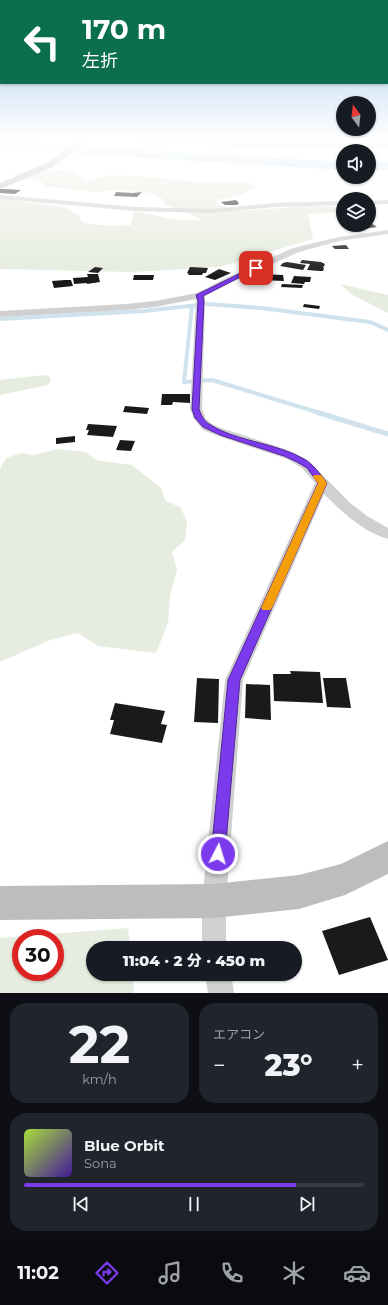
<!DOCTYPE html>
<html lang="ja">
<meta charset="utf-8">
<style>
body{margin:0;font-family:Montserrat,"Noto Sans JP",sans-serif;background:#20242c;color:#f1f3f6;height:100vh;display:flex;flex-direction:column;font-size:15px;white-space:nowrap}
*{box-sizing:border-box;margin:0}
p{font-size:13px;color:#9ea1a6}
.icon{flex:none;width:22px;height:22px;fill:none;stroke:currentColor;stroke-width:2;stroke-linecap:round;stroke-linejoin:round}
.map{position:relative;height:993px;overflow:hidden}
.sheet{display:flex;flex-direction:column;gap:10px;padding:10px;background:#0d0f14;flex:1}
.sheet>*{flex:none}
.top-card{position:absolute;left:0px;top:0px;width:388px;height:84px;box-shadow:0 1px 3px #0004;background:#0b6e4f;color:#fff;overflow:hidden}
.needle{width:26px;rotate:345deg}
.buttons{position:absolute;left:336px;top:96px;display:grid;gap:8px}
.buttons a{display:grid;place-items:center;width:40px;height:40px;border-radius:50%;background:#171b24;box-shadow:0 1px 3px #0004;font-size:20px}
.speed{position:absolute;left:12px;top:929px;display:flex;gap:8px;font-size:20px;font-weight:700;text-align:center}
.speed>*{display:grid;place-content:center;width:52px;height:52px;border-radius:50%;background:#171b24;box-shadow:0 1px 3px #0004;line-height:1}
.speed .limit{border:6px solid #d22;background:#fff;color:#111}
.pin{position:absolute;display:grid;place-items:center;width:34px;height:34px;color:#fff;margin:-17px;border-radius:8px;box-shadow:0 2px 6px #0006}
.me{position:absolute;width:44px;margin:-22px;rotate:5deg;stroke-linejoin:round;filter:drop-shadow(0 0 3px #0008)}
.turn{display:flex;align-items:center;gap:14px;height:84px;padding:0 16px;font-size:18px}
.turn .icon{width:52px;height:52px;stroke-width:2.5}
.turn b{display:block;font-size:28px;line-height:34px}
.big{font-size:30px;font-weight:800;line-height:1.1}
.sheet .card{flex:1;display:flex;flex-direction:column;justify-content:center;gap:6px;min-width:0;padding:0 14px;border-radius:16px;background:#20242c}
.sheet .dial{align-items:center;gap:0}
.dial b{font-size:52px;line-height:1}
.song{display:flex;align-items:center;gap:12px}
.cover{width:48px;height:48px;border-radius:6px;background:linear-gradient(135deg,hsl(80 70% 55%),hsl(260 70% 35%))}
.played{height:4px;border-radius:2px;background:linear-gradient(90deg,#7c3aed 80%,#363941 80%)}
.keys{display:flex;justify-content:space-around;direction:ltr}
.heat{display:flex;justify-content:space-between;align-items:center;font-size:22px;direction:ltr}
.sheet .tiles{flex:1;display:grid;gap:10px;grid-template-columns:1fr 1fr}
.card:last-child{grid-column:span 2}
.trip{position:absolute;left:86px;top:941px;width:216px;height:40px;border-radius:20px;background:#171b24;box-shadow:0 1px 3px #0004;font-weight:800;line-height:40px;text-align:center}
.tab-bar{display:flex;height:64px;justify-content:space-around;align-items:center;background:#090b0e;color:#9ea1a6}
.tab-bar .icon{width:28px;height:28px}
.tab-bar .on{color:#7c3aed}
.tab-bar b{font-size:18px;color:#f1f3f6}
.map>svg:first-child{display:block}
.green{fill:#e6ecdf;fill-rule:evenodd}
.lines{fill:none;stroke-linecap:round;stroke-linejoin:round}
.stream-far1{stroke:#cfe2ee;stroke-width:4}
.stream{stroke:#cfe2ee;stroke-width:5}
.river{fill:#cfe2ee;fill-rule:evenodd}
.building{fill:#1a1a1a}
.street{fill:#d0d0d0;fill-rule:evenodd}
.secondary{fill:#bdbdbd;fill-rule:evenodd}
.route{fill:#7c3aed;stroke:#51269a}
.slow{fill:#f59e0b}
</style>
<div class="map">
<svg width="388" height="993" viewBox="0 0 388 993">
<rect width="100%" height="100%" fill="#fff"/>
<!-- green -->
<path class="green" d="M61,169L75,173L86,181L110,175L137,176L197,182H247L257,187L238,196L216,200L217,205L239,211L307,206L343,207V212L308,214L313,239L220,267L131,272L0,269V199L64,207L77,214L83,223L109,226L131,225L134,211L177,220H202L188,213L166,205L162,199L152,193L119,190L92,192L45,186L41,181L13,175L24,172Z
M340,284L388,295V313L353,295Z
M44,375L50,377L51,381L48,385L0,395V380Z
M59,449L85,452L96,460L132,465L161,488L165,500L181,508L187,522L185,540L172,552L177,570L170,596L168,623L156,653L98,646L78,633L50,640L0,662V469L6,458L21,453L33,455Z
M128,928L130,948H93V974H133L134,993H0V938ZM21,938H55V972H21Z"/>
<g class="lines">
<!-- stream-far1 -->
<path class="stream-far1" d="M192,306L184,382L212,380L320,413
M0,319L144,311L208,304L261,308L370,322L388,330"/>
<!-- stream -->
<path class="stream" d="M316,412L388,434"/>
<!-- river -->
<path class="river" d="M0,141L343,162V170L0,149Z
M369,162H388V170H369Z"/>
</g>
<!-- building -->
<path class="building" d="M0,189H5L21,190L15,194L0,193Z
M116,192L133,193L142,192L137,197L114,196Z
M236,200L239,203L237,205H225L221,202Z
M371,223L377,227L357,230L352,226L369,225Z
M346,245L349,249H335L332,246Z
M302,260L321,262L325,264L323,268H324L323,271H320L307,270L310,264L300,263Z
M287,262L306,265L303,270L280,266L283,263Z
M95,267L103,268L98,273L88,272Z
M190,267L208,268L206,273H203L202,275H188L189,274L187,273Z
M219,269L231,273L215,280L205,277Z
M87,274H98L100,282L87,284V283L74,284L73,278L88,277Z
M260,274L283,275L284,281L260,280V278H258Z
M134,275H154L153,280H133Z
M294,276L311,277L310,282H305L304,284L291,283Z
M65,280H71L73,286L54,288L52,281Z
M282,284L303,285L302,288L281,287Z
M304,304L320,306L319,309L303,307Z
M162,394H190V403L173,402L172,405H161Z
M125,406L149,408L147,414L123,412Z
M88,424L117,426L113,437L87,435L89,430H86Z
M75,436V442L56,444V438Z
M120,440L135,441L131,451L116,450Z
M290,671L320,672L323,703L274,701L273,674H291Z
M197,678L219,679L218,723L194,722Z
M323,678H346L351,708L327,707Z
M246,684L270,685L271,720L245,718Z
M115,703L165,711L161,724L167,725L162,743L110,734L114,720H110Z
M370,917L388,960L339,975L322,931Z"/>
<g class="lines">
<!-- street -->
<path class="street" d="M248,138H254L247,146H243L242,145Z
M0,195L136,207L212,209L274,203L343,201V205L274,207L212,213L136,211L0,199Z
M388,200V204L369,205V201Z
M388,230V234L339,241L299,252L232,282L205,296L202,409L206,419L215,426L288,450L308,460L349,502L367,516L388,528V539C363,532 342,512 324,494L243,680L226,901V948H202V901L225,680L315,483L302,468L287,459L218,436L203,430L194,419L190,409L196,299L155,307L126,310L0,317V311L126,304L155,301L197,293L226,278L293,248L339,237Z
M205,974H231L234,993H208Z"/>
<!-- secondary -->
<path class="secondary" d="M83,138H92L53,167L0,189V183L47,163Z
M132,138H181L279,143H388V149H279L136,140Z
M388,841V874L345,895L299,909L214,918L0,920V886L214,884L299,875L341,864Z"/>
</g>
<!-- sky -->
<linearGradient id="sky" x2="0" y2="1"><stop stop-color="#9ec6ea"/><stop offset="0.5" stop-color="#fff"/><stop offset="1" stop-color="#fff" stop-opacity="0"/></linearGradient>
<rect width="388" height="277" fill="url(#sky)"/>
<!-- route -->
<path class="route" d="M253,267L258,268L203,296L204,301L199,409C201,415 204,421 209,424C234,441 277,443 304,459C314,465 320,474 327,483L240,680L225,854L223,859L218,861L213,859L211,854L228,680L318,483L307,468L297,462L284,456L220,435L203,427L195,418L192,409L198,301L196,295Z"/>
<!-- slow -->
<path class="slow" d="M314,475H321L327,483L272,608L270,610H263L261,608L318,483L313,477Z"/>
</svg>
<div class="buttons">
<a><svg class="needle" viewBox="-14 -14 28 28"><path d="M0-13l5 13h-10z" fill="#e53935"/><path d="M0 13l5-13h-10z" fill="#9ea1a6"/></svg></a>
<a><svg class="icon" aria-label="sound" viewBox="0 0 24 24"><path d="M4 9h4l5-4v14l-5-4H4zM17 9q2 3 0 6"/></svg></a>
<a><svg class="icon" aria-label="layers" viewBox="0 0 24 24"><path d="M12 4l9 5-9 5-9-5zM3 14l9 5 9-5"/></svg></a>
</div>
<div class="speed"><div class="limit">30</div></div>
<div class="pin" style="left:256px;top:268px;background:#d93025"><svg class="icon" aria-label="arrive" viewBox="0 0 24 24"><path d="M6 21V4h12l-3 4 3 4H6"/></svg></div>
<svg class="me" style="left:218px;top:854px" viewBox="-20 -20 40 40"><circle r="17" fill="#7c3aed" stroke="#fff" stroke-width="3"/><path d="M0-11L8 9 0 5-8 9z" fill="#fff"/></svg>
<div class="trip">11:04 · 2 分 · 450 m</div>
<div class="top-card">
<div class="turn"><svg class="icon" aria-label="left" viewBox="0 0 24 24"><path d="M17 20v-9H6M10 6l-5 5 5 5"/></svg><div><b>170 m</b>左折</div></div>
</div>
</div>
<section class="sheet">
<div class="tiles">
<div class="card dial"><b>22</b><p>km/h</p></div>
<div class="card"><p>エアコン</p>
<div class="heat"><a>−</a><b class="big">23°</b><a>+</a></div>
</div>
<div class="card">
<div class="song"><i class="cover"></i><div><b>Blue Orbit</b><p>Sona</p></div></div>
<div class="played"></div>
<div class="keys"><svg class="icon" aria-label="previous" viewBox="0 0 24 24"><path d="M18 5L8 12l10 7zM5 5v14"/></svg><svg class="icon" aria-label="pause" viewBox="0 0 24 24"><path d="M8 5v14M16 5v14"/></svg><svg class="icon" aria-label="next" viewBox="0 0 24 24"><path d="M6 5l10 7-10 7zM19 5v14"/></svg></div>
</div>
</div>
</section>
<nav class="tab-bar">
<b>11:02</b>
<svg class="icon on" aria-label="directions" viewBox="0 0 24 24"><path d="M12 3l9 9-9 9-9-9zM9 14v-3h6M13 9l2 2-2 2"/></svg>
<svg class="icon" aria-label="music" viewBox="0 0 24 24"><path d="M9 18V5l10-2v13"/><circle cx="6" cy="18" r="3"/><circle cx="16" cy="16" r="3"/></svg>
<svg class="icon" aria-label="phone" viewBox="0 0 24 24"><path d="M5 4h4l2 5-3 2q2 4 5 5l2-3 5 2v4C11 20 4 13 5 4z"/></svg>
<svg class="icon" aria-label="climate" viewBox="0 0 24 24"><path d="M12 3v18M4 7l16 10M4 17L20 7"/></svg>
<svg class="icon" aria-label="car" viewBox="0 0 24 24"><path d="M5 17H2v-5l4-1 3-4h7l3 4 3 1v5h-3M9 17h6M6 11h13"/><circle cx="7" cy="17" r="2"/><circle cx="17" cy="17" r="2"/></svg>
</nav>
